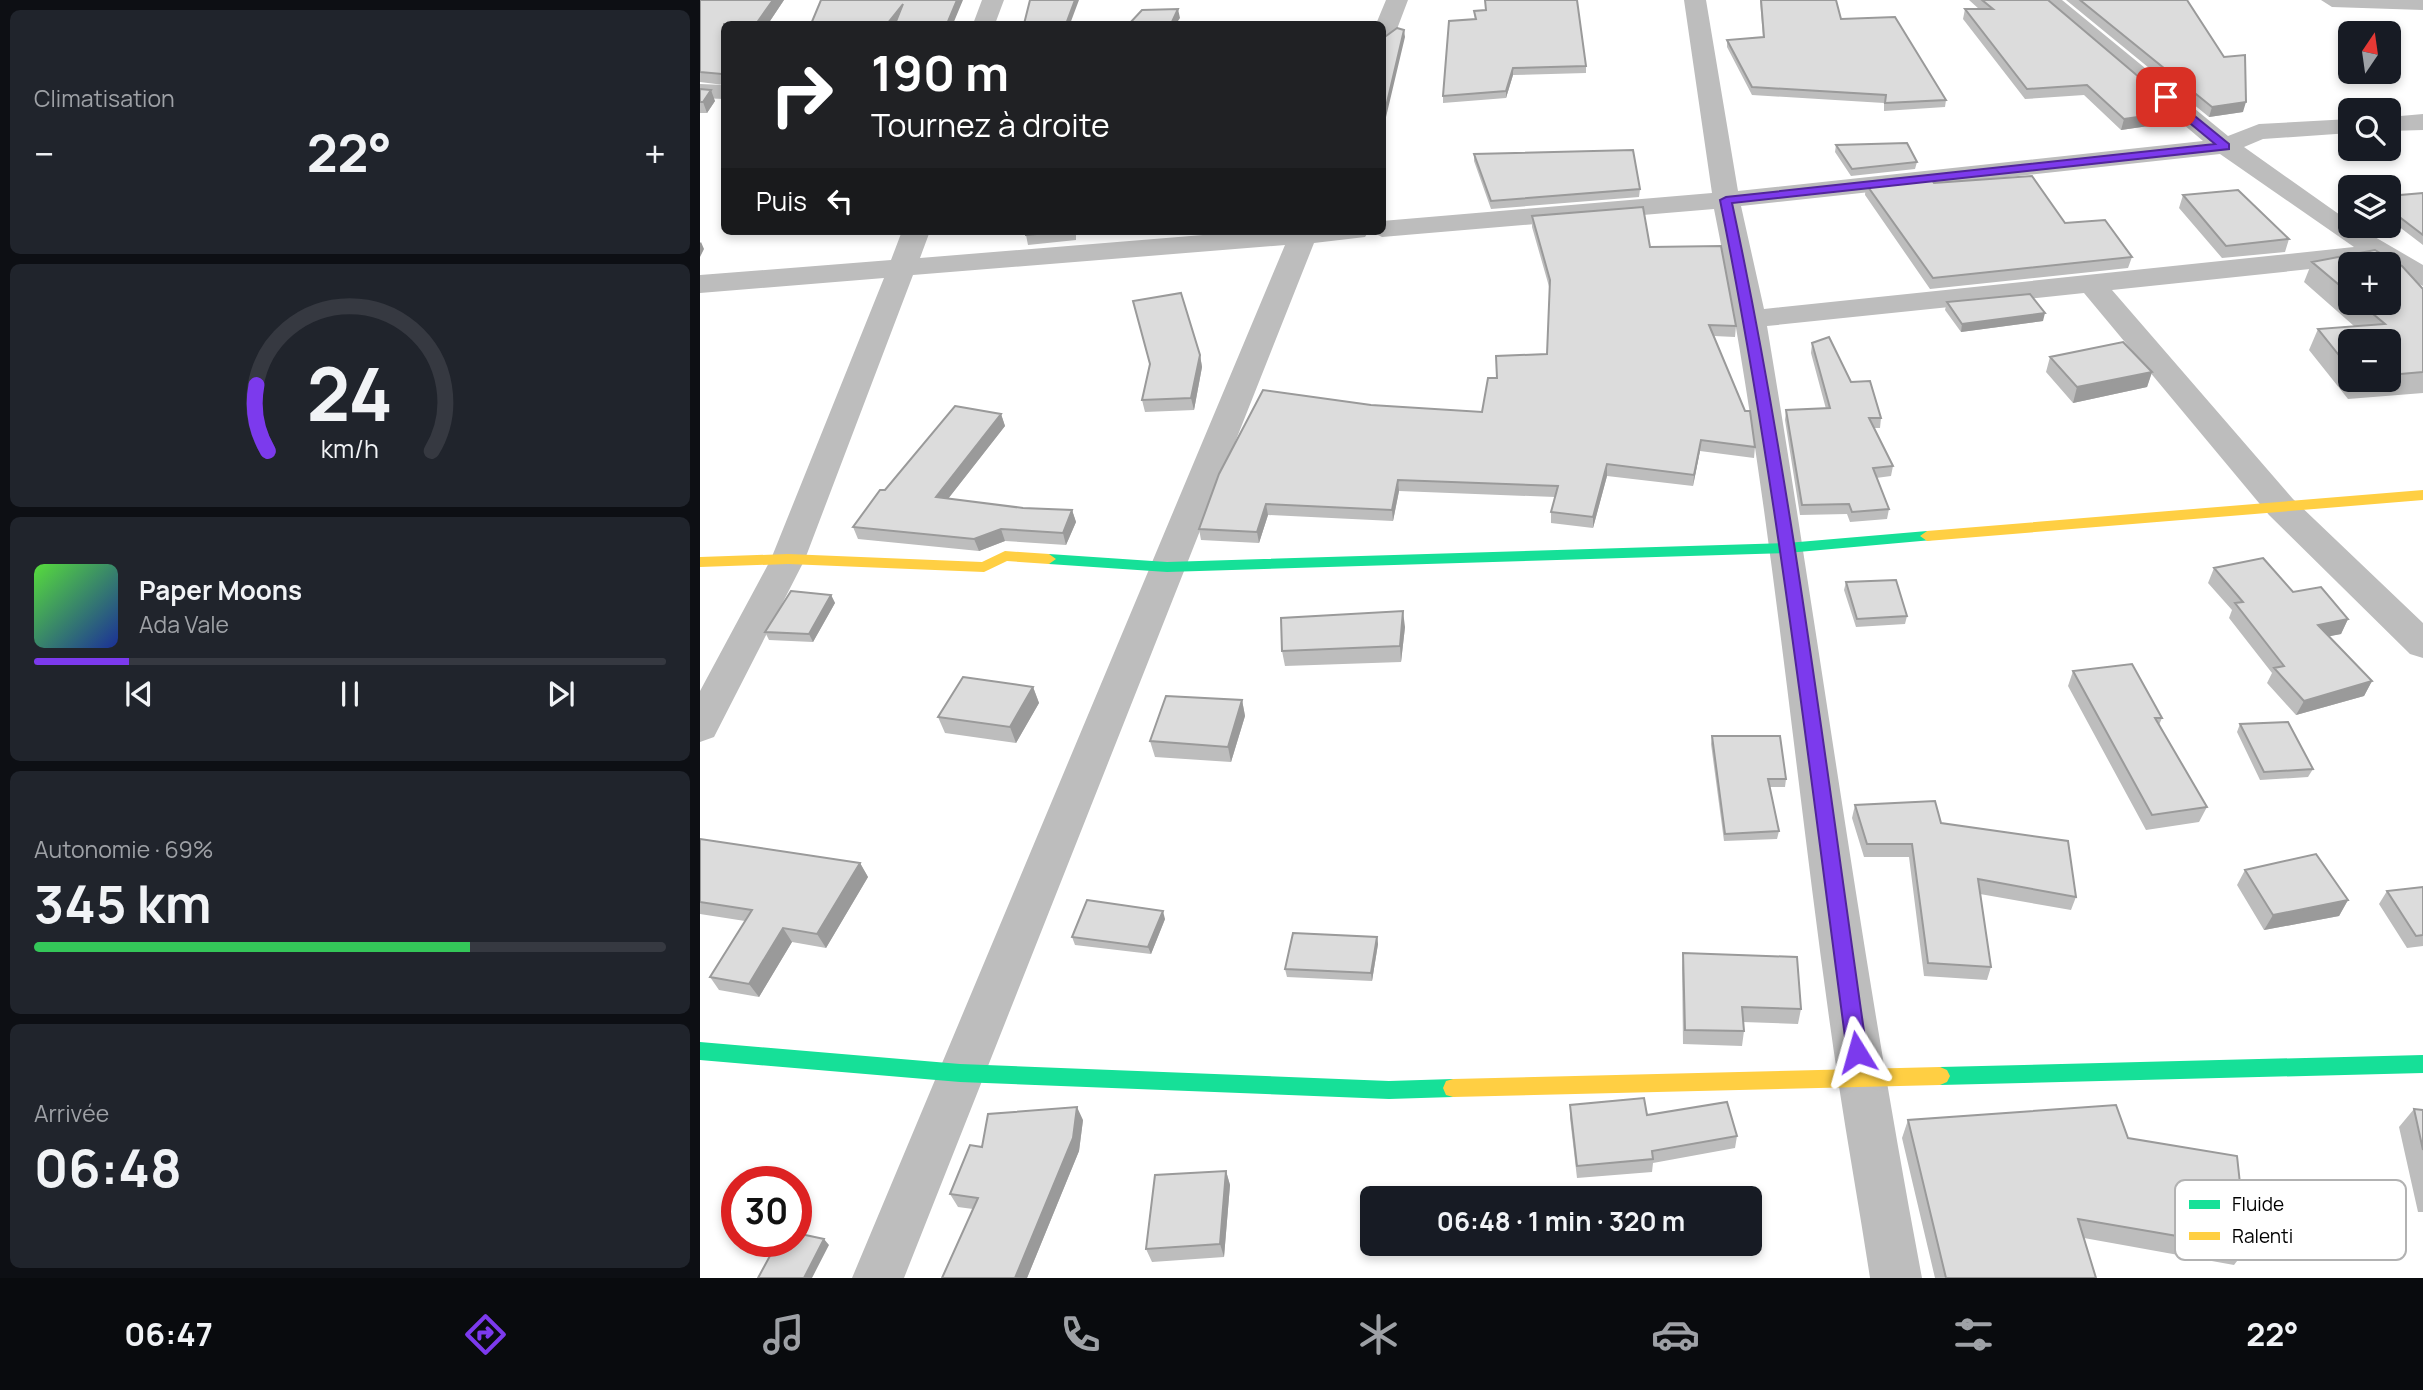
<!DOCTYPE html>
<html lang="fr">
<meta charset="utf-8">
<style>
body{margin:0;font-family:Manrope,sans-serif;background:#20242c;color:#f1f3f6;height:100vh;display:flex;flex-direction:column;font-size:26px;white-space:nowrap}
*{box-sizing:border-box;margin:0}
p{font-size:23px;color:#9ea1a6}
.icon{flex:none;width:38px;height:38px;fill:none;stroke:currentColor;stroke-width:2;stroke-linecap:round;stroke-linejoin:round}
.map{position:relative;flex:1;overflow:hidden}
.sheet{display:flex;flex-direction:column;gap:10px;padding:10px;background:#0d0f14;width:700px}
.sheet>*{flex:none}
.top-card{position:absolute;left:21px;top:21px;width:665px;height:214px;border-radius:10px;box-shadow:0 4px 10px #0003;background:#202124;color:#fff;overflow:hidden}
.needle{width:46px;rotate:13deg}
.tools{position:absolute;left:1638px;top:21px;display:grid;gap:14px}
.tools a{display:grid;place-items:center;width:63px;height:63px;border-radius:10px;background:#171b24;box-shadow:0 4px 10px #0003;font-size:35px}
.speed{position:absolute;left:21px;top:1166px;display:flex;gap:14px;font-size:35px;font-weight:700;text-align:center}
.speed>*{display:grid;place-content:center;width:91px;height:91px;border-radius:50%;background:#171b24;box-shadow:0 4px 10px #0003;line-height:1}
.speed .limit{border:10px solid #d22;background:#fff;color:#111}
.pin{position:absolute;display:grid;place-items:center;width:60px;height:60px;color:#fff;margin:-30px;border-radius:14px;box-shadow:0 4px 10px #0006}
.me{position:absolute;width:77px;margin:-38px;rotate:352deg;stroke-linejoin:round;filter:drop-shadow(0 0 5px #0008)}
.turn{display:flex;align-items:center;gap:24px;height:147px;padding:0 35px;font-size:32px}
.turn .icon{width:91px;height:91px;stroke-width:2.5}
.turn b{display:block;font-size:49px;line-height:60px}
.then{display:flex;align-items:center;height:66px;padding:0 35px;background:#0003;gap:14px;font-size:26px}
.big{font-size:52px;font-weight:700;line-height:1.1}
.sheet .widget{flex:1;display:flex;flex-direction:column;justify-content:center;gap:10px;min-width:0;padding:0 24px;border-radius:10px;background:#20242c}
.sheet .dial{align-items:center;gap:0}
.dial svg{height:182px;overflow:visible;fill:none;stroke:#363941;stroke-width:7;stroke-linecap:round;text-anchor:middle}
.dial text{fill:#f1f3f6;stroke:none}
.song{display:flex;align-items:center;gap:21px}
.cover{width:84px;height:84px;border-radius:10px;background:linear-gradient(135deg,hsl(110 70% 55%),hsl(230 70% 35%))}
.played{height:7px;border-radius:4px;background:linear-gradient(90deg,#7c3aed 15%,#363941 15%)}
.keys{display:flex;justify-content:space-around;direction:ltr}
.heat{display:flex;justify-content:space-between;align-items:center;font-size:38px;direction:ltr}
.charge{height:10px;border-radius:5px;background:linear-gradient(90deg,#34c759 69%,#363941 0)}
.trip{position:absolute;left:660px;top:1186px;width:402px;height:70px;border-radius:10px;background:#171b24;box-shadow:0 4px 10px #0003;font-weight:700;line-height:70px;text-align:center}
.menu{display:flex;height:112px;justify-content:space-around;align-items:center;background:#090b0e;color:#9ea1a6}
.menu .icon{width:49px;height:49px}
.menu .active{color:#7c3aed}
.menu b{font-size:32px;color:#f1f3f6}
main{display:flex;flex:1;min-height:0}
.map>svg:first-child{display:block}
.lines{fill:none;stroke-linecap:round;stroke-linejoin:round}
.street{fill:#bdbdbd;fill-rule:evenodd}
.fast{fill:#16e098;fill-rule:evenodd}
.slow{fill:#ffcf43;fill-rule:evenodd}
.wall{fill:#bdbdbd;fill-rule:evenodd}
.shaded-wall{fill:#9a9a9a}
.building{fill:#dcdcdc;stroke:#9a9a9a;stroke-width:2}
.route{fill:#7c3aed;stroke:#51269a;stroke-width:2}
.key{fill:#fff;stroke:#b2b2b2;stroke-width:2}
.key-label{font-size:19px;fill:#000}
</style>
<main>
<section class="sheet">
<div class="widget"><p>Climatisation</p>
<div class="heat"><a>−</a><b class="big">22°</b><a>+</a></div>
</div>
<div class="widget dial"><svg viewBox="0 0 100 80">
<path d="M14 69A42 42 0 1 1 86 69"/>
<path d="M14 69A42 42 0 0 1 9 40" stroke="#7c3aed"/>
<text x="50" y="56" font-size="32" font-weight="700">24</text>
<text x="50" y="72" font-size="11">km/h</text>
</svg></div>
<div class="widget">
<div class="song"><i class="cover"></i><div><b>Paper Moons</b><p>Ada Vale</p></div></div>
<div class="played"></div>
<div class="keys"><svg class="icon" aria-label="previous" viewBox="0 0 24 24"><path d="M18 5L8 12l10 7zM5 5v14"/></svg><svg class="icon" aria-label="pause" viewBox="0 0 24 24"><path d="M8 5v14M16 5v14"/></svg><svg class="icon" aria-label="next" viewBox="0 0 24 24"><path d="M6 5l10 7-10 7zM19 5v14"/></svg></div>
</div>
<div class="widget"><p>Autonomie · 69%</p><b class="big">345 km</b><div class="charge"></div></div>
<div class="widget"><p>Arrivée</p><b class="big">06:48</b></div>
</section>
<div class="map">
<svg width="1723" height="1278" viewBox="0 0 1723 1278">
<rect width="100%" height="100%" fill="#fff"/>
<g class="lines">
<!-- street -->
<path class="street" d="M282,0H304L295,24H273Z
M686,0H708L694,37L682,44V24H676Z
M984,0H1006L1038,191L1503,141L1337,0H1362L1528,136L1559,124L1650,119V133L1563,139L1544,147L1650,222V226H1656L1723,265V286L1689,269V264L1677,262L1412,290L1593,499L1723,623V658L1710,654L1569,515L1384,293L1067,326C1120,643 1162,962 1222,1278H1170C1160,1212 1148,1146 1138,1080C1095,790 1072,497 1014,209L682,237L670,231H682V221L1012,193ZM1520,154L1654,247L1064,309L1041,206Z
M1621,0H1723V10L1632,7Z
M0,84L24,85V99L0,98Z
M1723,114V130L1689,131V117Z
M202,231H230L220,258L552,231H669L665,237L614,243L204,1278H152L585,245L213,275L105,559L14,737L0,742V691L71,559L184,278L0,293V275L191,260Z"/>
<!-- fast -->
<path class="fast" d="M1227,531L1234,536L1232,540L1087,553L467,572L349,564L342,559L349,554L467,562L1087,543Z
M0,1042L260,1064L689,1081L753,1079L760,1081L763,1088L760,1095L753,1097L689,1099L260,1082L0,1060Z
M1723,1055V1073L1240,1085L1233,1082L1230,1076L1233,1070L1240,1067Z"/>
<!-- slow -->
<path class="slow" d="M1723,490V500L1227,541L1220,536L1227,531Z
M305,551L349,554L356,559L349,564L307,561L284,572L88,564L0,567V557L88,554L282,562Z
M1240,1067L1247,1070L1250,1076L1247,1082L1240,1085L753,1097L746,1095L743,1088L746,1081L753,1079Z"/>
</g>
<!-- wall -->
<path class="wall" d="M0,0H84L68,24H24V85L0,82Z
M785,0L886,66V73L813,75L806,98L743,103V96L775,20L774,11H786Z
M1060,0L1141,19L1246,100L1245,107L1184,111V103L1052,95L1027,47V40L1063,38Z
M1269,0H1348L1479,111L1476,122L1421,130L1384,95L1325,99L1263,19L1265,9H1279Z
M1366,0H1487L1543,112L1509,117Z
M0,89L15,101L7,113H0Z
M1136,145L1217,162L1215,169L1151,176L1135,152Z
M774,154L940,189L939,197L791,209L774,161Z
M1234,183L1365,223L1432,257L1428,268L1230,289L1165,195L1166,184Z
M1723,193V245L1689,219V196Z
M1483,195L1589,239L1585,252L1522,258L1479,208Z
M832,216L950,247L1036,326L1035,337L1014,336L1055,447L1054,458L1000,451L993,486L907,476L893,528L851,523V512L855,497L699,491L693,521L568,515L559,543L501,540L499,529L671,405L782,412L797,378L847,354L850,290L832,227Z
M376,231V240L328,245L326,235Z
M1675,250L1702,266L1723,289V393L1648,399L1609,350L1618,329L1654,326L1604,282L1612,262ZM1650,264H1689V303H1650ZM1650,341H1689V380H1650Z
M1247,302L1343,321L1261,332L1245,310Z
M1112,343L1151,382L1181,418L1180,428H1174L1193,466L1191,476L1176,478L1189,509L1187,519L1150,522L1147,514L1100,515L1085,420L1086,410L1126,409L1111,353Z
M500,355L502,367L494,410L445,412L442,400Z
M1350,357L1452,372L1447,387L1373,403L1346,372Z
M301,414L305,426L248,499L323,508L372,510L376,522L366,545L305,541L279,551L158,539L153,527L185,490Z
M1514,568L1593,592L1648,619L1641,634L1629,636L1672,681L1664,696L1596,715L1567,683L1572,673L1529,618L1532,610L1508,583Z
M1146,582L1207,616L1205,624L1156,627L1144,590Z
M131,595L135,603L113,642L69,640L65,632Z
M705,627L701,662L585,666L582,651Z
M1373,671L1462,718L1459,725L1507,807L1499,822L1446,830L1368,686Z
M333,687L339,703L316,743L245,733L238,717Z
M542,700L545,716L531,762L455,757L450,741Z
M1540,724L1613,769L1608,777L1560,780L1537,732Z
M1012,736L1086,779L1085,787H1070L1079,831L1077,839L1024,841L1011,744Z
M1155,805L1241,823L1376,897L1371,910L1280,894L1291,967L1287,980L1224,976L1209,857H1164L1152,818Z
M0,839L160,863L168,877L126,948L92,942L59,997L19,990L10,977L45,921L0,914Z
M1545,870L1648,900L1639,916L1564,930L1537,885Z
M1723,887V946L1707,948L1679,904L1687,891Z
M465,919L451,954L375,945L372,937Z
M677,937L678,944L672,981L587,977L585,969Z
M983,953L1101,1009L1098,1024L1043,1022L1044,1031L1042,1046L983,1044L982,968Z
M870,1105L947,1115L1037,1136L1035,1148L953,1163L952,1172L877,1178L870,1118Z
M1714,1109L1723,1110V1212H1718L1699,1127Z
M383,1120L379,1151L327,1278H242L273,1209L258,1207L250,1194L282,1147Z
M1208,1120L1428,1138L1547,1248L1534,1265L1384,1238L1396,1278H1235L1202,1138Z
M526,1171L530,1185L524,1257L452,1262L446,1249Z"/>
<!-- shaded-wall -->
<path class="shaded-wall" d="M73,0H84L68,24H56Z
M257,0H263L253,24H247Z
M375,0H379L370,24H366Z
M203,4L196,24H187Z
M478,9L480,18L476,24H471Z
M704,30L705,37L682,134V124Z
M813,68V75L806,98V91Z
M11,90L15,101L7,113L3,102Z
M1546,102L1543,112L1509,117L1512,107Z
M1479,111L1476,122L1421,130L1424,119Z
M1,242L4,249L0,257V243Z
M1345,313L1343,321L1261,332L1262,324Z
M500,355L502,367L494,410L491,398Z
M1452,372L1447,387L1373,403L1377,387Z
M301,414L305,426L240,509L236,497Z
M1001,440L1000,451L993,486L994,475Z
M907,464V476L893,528V517Z
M698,480L699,491L693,521L692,510Z
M566,504L568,515L559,543L557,532Z
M372,510L376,522L366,545L363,533Z
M301,529L305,541L279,551L274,539Z
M131,595L135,603L113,642L109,634Z
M703,611L705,627L701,662L700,646Z
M1648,619L1641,634L1611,640L1618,625Z
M1672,681L1664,696L1596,715L1604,701Z
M333,687L339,703L316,743L310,727Z
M542,700L545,716L531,762L528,747Z
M160,863L168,877L126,948L117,934Z
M1648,900L1639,916L1564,930L1573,915Z
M463,911L465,919L451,954L448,947Z
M83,928L92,942L59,997L49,984Z
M677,937L678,944L672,981L671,973Z
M377,1107L383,1120L379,1151L327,1278H315Z
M526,1171L530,1185L524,1257L520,1244Z
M124,1239L129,1245L112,1278H104Z"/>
<!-- building -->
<path class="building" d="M0,0H73L56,24H24V71L22,74L0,72Z
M121,0H257L247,24H195L203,4L187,24H111Z
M330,0H375L366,24H324Z
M785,0H877L886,66L813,68L806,91L743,96L749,21L776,19L774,11L786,10Z
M1061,0H1136L1141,19L1195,17L1246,100L1185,103L1186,95L1052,87L1027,40L1064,37Z
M1282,0H1348L1479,111L1424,119L1387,85L1327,89L1265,9H1293Z
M1380,0H1487L1524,57L1545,55L1546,102L1512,107Z
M478,9L471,24H429L442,10Z
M697,28L704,30L682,124V39Z
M0,89L11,90L3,102H0Z
M1207,143L1217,162L1152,169L1136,145Z
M933,150L940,189L791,201L774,154Z
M1332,176L1365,223L1405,220L1432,257L1233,278L1166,184L1230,177L1234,183Z
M1538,190L1589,239L1526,246L1483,195Z
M1723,193V235L1689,209V196Z
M943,207L950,247L1021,246L1036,326L1009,325L1045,411H1050L1055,447L1001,440L994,475L907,464L893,517L851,512L858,486L698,480L692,510L566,504L557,532L499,529L519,474L563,390L671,405L782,412L788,378H797L796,356L847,354L850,280L832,216Z
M326,231H371L326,235Z
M1675,250L1702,266L1723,289V372L1689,375V341H1650V369L1618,329L1685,324L1660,303H1689V264H1650V294L1612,262Z
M481,293L500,355L491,398L442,400L450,364L433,301Z
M1330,294L1345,313L1262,324L1247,302Z
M1129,337L1151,382L1170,381L1181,418H1169L1193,466L1173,468L1189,509L1152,512L1149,504L1102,505L1086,410L1130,408L1112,343Z
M1423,342L1452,372L1377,387L1350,357Z
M255,406L301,414L236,497L323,508L372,510L363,533L301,529L274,539L153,527L180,490H185Z
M1563,558L1593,592L1621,587L1648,619L1618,625L1672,681L1604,701L1574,668L1584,666L1535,603L1543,602L1514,568Z
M1196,580L1207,616L1157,619L1146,582Z
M91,591L131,595L109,634L65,632Z
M703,611L700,646L582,651L581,618Z
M1432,664L1462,718H1455L1507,807L1452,815L1373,671Z
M263,677L333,687L310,727L238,717Z
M466,696L542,700L528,747L450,741Z
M1588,722L1613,769L1564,772L1540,724Z
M1012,736H1080L1086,779H1068L1079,831L1025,834Z
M1235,801L1241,823L1368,841L1376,897L1278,879L1291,967L1228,963L1212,844H1167L1155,805Z
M0,839L160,863L117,934L83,928L49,984L10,977L52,910L0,902Z
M1616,854L1648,900L1573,915L1545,870Z
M1723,887V935L1716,936L1687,891Z
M387,900L463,911L448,947L372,937Z
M593,933L677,937L671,973L585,969Z
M983,953L1097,957L1101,1009L1042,1007L1044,1031L985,1030Z
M944,1098L947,1115L1027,1102L1037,1136L952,1151L953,1159L877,1166L870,1105Z
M1416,1105L1428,1138L1537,1156L1547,1248L1378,1219L1396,1278H1246L1208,1120Z
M377,1107L373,1138L315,1278H242L278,1198L250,1194L270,1145L282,1147L288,1114Z
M1714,1109L1723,1110V1150Z
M526,1171L520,1244L446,1249L455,1175Z
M96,1233L124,1239L104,1278H58L78,1241H96Z"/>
<!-- route -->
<path class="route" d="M1462,95H1469L1529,144V149L1032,203C1092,483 1126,769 1167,1052L1164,1059L1157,1061L1150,1059L1147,1052C1109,768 1077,482 1020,200L1026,197L1515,144L1462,100Z"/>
<!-- legend -->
<rect x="1475" y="1180" width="231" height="80" rx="10" class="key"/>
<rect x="1489" y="1200" width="31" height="9" fill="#16e098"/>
<rect x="1489" y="1232" width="31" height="8" fill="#ffcf43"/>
<g class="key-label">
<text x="1532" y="1211">Fluide</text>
<text x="1532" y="1243">Ralenti</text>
</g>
</svg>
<div class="tools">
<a><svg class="needle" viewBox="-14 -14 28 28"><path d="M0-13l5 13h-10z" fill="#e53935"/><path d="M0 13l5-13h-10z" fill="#9ea1a6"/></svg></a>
<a><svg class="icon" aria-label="search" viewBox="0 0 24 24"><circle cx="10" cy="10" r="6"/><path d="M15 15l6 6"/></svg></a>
<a><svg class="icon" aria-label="layers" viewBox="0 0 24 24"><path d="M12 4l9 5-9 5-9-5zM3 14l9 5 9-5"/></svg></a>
<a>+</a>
<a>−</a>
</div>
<div class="speed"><div class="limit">30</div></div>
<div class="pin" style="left:1466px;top:97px;background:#d93025"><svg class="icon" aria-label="arrive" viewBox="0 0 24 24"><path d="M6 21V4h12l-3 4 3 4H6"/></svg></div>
<svg class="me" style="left:1157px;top:1052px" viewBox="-20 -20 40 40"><path d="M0-17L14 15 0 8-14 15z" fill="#7c3aed" stroke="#fff" stroke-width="4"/></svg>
<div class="trip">06:48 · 1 min · 320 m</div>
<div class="top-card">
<div class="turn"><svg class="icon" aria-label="right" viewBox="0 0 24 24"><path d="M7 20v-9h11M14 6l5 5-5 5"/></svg><div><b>190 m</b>Tournez à droite</div></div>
<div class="then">Puis<svg class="icon" aria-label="left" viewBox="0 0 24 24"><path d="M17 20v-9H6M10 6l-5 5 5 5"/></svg></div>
</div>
</div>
</main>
<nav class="menu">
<b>06:47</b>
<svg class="icon active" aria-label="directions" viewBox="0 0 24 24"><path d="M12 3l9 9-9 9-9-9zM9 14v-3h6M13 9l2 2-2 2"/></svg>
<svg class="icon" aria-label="music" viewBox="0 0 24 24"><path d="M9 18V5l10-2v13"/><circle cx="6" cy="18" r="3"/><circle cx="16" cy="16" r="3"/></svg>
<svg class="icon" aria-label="phone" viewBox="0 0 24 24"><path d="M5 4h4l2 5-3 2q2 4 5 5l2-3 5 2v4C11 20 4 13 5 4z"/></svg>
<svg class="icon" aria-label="climate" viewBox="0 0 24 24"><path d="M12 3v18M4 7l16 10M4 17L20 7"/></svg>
<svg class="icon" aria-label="car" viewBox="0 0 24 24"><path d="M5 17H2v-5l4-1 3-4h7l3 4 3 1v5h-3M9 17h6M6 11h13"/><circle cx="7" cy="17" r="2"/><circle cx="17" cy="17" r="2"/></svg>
<svg class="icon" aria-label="filters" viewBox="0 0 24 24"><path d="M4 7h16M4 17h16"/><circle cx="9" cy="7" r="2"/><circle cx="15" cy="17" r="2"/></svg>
<b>22°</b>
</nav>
